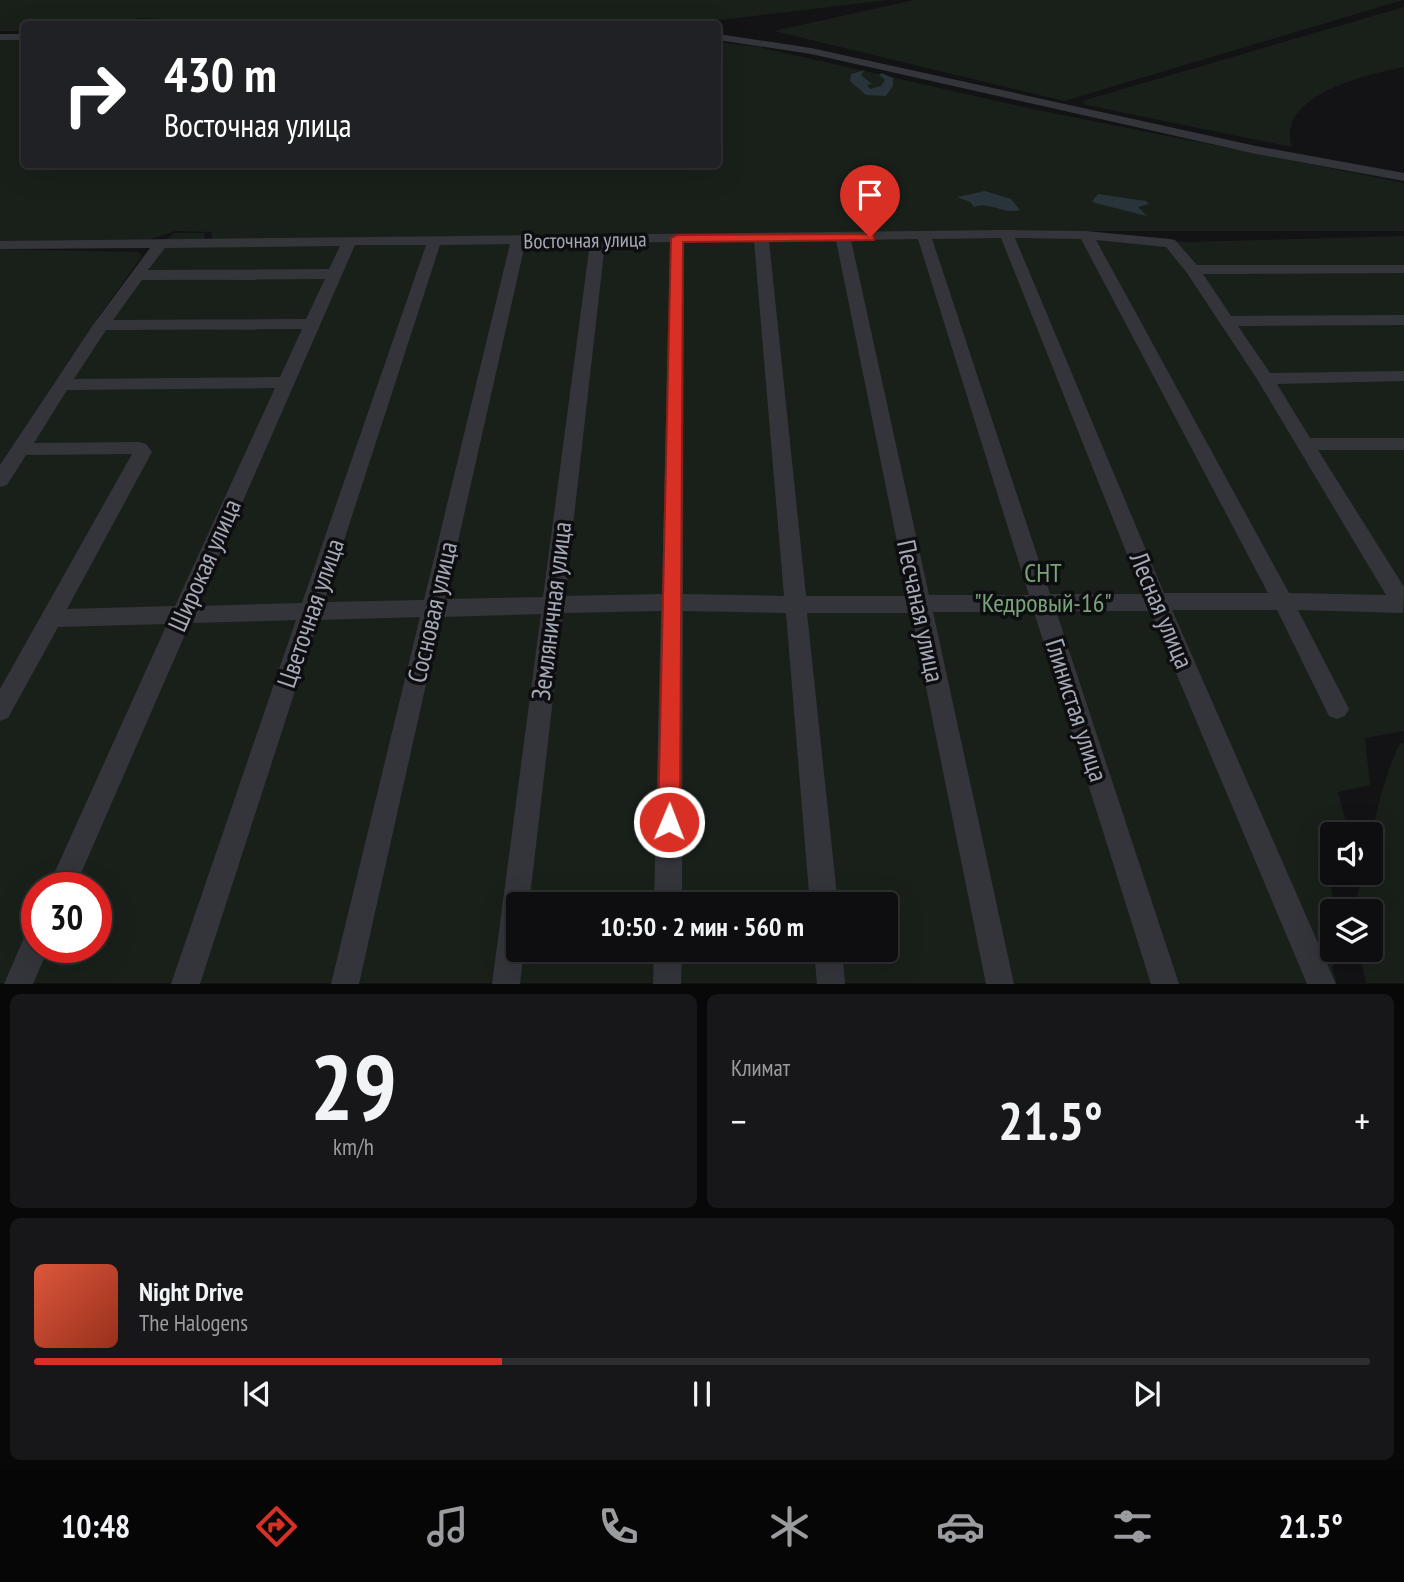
<!DOCTYPE html>
<html lang="ru">
<meta charset="utf-8">
<style>
body{margin:0;font-family:"PT Sans Narrow",sans-serif;background:#171719;color:#f1f3f6;height:100vh;display:flex;flex-direction:column;font-size:26px;white-space:nowrap}
*{box-sizing:border-box;margin:0}
p{font-size:23px;color:#9b9c9f}
.icon{flex:none;width:38px;height:38px;fill:none;stroke:currentColor;stroke-width:2;stroke-linecap:round;stroke-linejoin:round}
.map{position:relative;height:984px;overflow:hidden}
.sheet{display:flex;flex-direction:column;gap:10px;padding:10px;background:#080809;flex:1}
.sheet>*{flex:none}
.banner{position:absolute;left:21px;top:21px;width:700px;height:147px;border-radius:7px;box-shadow:0 7px 28px #0002,0 0 0 2px #2e2e30;background:#202124;color:#fff;overflow:hidden}
.tools{position:absolute;left:1320px;top:822px;display:grid;gap:14px}
.tools a{display:grid;place-items:center;width:63px;height:63px;border-radius:7px;background:#0e0e10;box-shadow:0 7px 28px #0002,0 0 0 2px #2e2e30;font-size:35px}
.speed{position:absolute;left:21px;top:872px;display:flex;gap:14px;font-size:35px;font-weight:700;text-align:center}
.speed>*{display:grid;place-content:center;width:91px;height:91px;border-radius:50%;background:#0e0e10;box-shadow:0 7px 28px #0002,0 0 0 2px #2e2e30;line-height:1}
.speed .limit{border:10px solid #d22;background:#fff;color:#111}
.pin{position:absolute;display:grid;place-items:center;width:60px;height:60px;color:#fff;margin:-72px -30px;border-radius:50% 50% 50% 0;rotate:-45deg;box-shadow:0 0 7px #0007}
.pin .icon{rotate:45deg}
.me{position:absolute;width:77px;margin:-38px;rotate:1deg;stroke-linejoin:round;filter:drop-shadow(0 0 5px #0008)}
.turn{display:flex;align-items:center;gap:24px;height:147px;padding:0 28px;font-size:32px}
.turn .icon{width:91px;height:91px;stroke-width:2.5}
.turn b{display:block;font-size:49px;line-height:60px}
.big{font-size:52px;font-weight:700;line-height:1.1}
.sheet .widget{flex:1;display:flex;flex-direction:column;justify-content:center;gap:10px;min-width:0;padding:0 24px;border-radius:10px;background:#171719}
.sheet .dial{align-items:center;gap:0}
.dial b{font-size:91px;line-height:1}
.song{display:flex;align-items:center;gap:21px}
.cover{width:84px;height:84px;border-radius:10px;background:linear-gradient(135deg,hsl(10 70% 55%),hsl(10 70% 35%))}
.played{height:7px;border-radius:4px;background:linear-gradient(90deg,#d93025 35%,#2e2e30 35%)}
.keys{display:flex;justify-content:space-around;direction:ltr}
.heat{display:flex;justify-content:space-between;align-items:center;font-size:38px;direction:ltr}
.sheet .tiles{flex:1;display:grid;gap:10px;grid-template-columns:1fr 1fr}
.widget:last-child{grid-column:span 2}
.trip{position:absolute;left:506px;top:892px;width:392px;height:70px;border-radius:7px;background:#0e0e10;box-shadow:0 7px 28px #0002,0 0 0 2px #2e2e30;font-weight:700;line-height:70px;text-align:center}
.dock{display:flex;height:112px;justify-content:space-around;align-items:center;background:#060606;color:#9b9c9f}
.dock .icon{width:49px;height:49px}
.dock .current{color:#d93025}
.dock b{font-size:32px;color:#f1f3f6}
.map>svg:first-child{display:block}
.green{fill:#19201a;fill-rule:evenodd}
.water{fill:#29333a}
.lines{fill:none;stroke-linecap:round;stroke-linejoin:round}
.minor{fill:#34353b;fill-rule:evenodd}
.route{fill:#d93025;stroke:#8d1f18;stroke-width:2}
.labels{text-anchor:middle;dominant-baseline:central;stroke-width:7;stroke-linejoin:round;paint-order:stroke}
.far-street-label{font-size:21px;fill:#a4aab7;stroke:#0e0e10}
.street-label{font-size:26px;fill:#a4aab7;stroke:#0e0e10}
.park-label{font-size:26px;fill:#79a37a;stroke:#0e0e10}
</style>
<div class="map">
<svg width="1404" height="984" viewBox="0 0 1404 984">
<rect width="100%" height="100%" fill="#131315"/>
<!-- green -->
<path class="green" d="M0,0H888L686,24H159L158,19L141,18L111,24H24V31H0Z
M914,0H1403L1064,101L774,31Z
M1404,7V67C1368,74 1275,95 1292,147L1086,105L1082,101Z
M0,40H24V164H718V42L759,47L1032,109L1404,183V231H1010L1100,233L1186,242L1404,236V731L1365,738L1370,785L1338,792L1349,835H1332V858L1324,862L1337,912H1332V950H1339L1332,967L1337,983H0V249L139,252L142,256L97,319L98,336L164,242L174,233H204L205,241L213,240L211,232L175,231L146,241L0,242ZM37,887H96V947H37ZM518,905H886V950H518Z
M1404,743V983H1366L1359,950H1370V912H1354L1362,873H1370C1370,827 1381,787 1399,745Z"/>
<!-- water -->
<path class="water" d="M865,70L861,75L872,84L867,85L870,89L881,86L885,80L879,75L882,73L893,78V86L886,96L866,95L850,81L851,74Z
M985,191L1011,199L1020,210C1004,215 990,201 974,207L970,202L957,197Z
M1098,194L1146,201L1149,204L1138,207L1147,216L1095,203L1092,201Z"/>
<g class="lines">
<!-- minor -->
<path class="minor" d="M0,34H24V40H0Z
M718,34L811,48L1256,146L1404,173V181L1256,154L811,54L718,40Z
M1006,230L1086,231L1170,239L1175,240L1197,265H1404V273L1203,274L1231,316L1404,315V325L1238,326L1270,373L1404,371V381L1277,384L1310,438H1404V450H1318L1404,587L1403,613L1298,610L1349,709L1345,716L1337,719L1329,716L1277,610H1172L1336,984H1307L1150,611H1056L1179,984H1151L1034,612H933L1014,984H986L911,613H807L838,905H810L786,613L683,611L682,905H654L661,611L563,613L529,905H518V950H524L520,984H492L541,614L441,617L359,984H331L420,617L318,620L200,984H171L296,620L190,623L75,887H48L167,624L58,627L8,718L0,721V689L132,454L26,455L7,485L0,487V465L93,325L150,248L0,249V241ZM1001,238L1143,594H1050L932,239ZM1015,238L1081,239L1268,593H1164ZM918,239L1029,595H929L851,240ZM836,240L908,596H806L769,241ZM1096,240L1166,247L1187,273L1257,379L1386,595L1289,593ZM754,241L784,596L683,594L684,242ZM670,242L662,594L565,596L605,243ZM590,243L543,597L445,599L525,244ZM510,244L424,600L324,602L440,245ZM355,245H426L302,603L197,606ZM340,246L329,269L148,270L165,248ZM325,279L306,319L113,320L142,280ZM302,329L280,377L74,379L106,330ZM275,388L175,606L67,609L152,452L146,444L139,442L34,443L67,390Z
M37,927V947H49L33,984H4L27,931Z
M654,950H682L681,984H653Z
M814,950H842L845,984H817Z"/>
</g>
<!-- route -->
<path class="route" d="M870,234L874,235V240L683,242L680,822L677,829L669,832L662,829L658,822L671,238L677,235Z"/>
<g class="labels">
<!-- far-street labels -->
<g class="far-street-label">
<text transform="translate(585 240) rotate(-1)">Восточная улица</text>
</g>
<!-- street labels -->
<g class="street-label">
<text transform="translate(204 565) rotate(-66)">Широкая улица</text>
<text transform="translate(1162 610) rotate(67)">Лесная улица</text>
<text transform="translate(551 611) rotate(-83)">Земляничная улица</text>
<text transform="translate(921 611) rotate(78)">Песчаная улица</text>
<text transform="translate(432 612) rotate(-77)">Сосновая улица</text>
<text transform="translate(310 613) rotate(-71)">Цветочная улица</text>
<text transform="translate(1077 710) rotate(72)">Глинистая улица</text>
</g>
<!-- park labels -->
<g class="park-label">
<text x="1043" y="572">СНТ<tspan x="1043" dy="30">"Кедровый-16"</tspan></text>
</g>
</g>
</svg>
<div class="tools">
<a><svg class="icon" aria-label="sound" viewBox="0 0 24 24"><path d="M4 9h4l5-4v14l-5-4H4zM17 9q2 3 0 6"/></svg></a>
<a><svg class="icon" aria-label="layers" viewBox="0 0 24 24"><path d="M12 4l9 5-9 5-9-5zM3 14l9 5 9-5"/></svg></a>
</div>
<div class="speed"><div class="limit">30</div></div>
<div class="pin" style="left:870px;top:237px;background:#d93025"><svg class="icon" aria-label="arrive" viewBox="0 0 24 24"><path d="M6 21V4h12l-3 4 3 4H6"/></svg></div>
<svg class="me" style="left:669px;top:822px" viewBox="-20 -20 40 40"><circle r="17" fill="#d93025" stroke="#fff" stroke-width="3"/><path d="M0-11L8 9 0 5-8 9z" fill="#fff"/></svg>
<div class="trip">10:50 · 2 мин · 560 m</div>
<div class="banner">
<div class="turn"><svg class="icon" aria-label="right" viewBox="0 0 24 24"><path d="M7 20v-9h11M14 6l5 5-5 5"/></svg><div><b>430 m</b>Восточная улица</div></div>
</div>
</div>
<section class="sheet">
<div class="tiles">
<div class="widget dial"><b>29</b><p>km/h</p></div>
<div class="widget"><p>Климат</p>
<div class="heat"><a>−</a><b class="big">21.5°</b><a>+</a></div>
</div>
<div class="widget">
<div class="song"><i class="cover"></i><div><b>Night Drive</b><p>The Halogens</p></div></div>
<div class="played"></div>
<div class="keys"><svg class="icon" aria-label="previous" viewBox="0 0 24 24"><path d="M18 5L8 12l10 7zM5 5v14"/></svg><svg class="icon" aria-label="pause" viewBox="0 0 24 24"><path d="M8 5v14M16 5v14"/></svg><svg class="icon" aria-label="next" viewBox="0 0 24 24"><path d="M6 5l10 7-10 7zM19 5v14"/></svg></div>
</div>
</div>
</section>
<nav class="dock">
<b>10:48</b>
<svg class="icon current" aria-label="directions" viewBox="0 0 24 24"><path d="M12 3l9 9-9 9-9-9zM9 14v-3h6M13 9l2 2-2 2"/></svg>
<svg class="icon" aria-label="music" viewBox="0 0 24 24"><path d="M9 18V5l10-2v13"/><circle cx="6" cy="18" r="3"/><circle cx="16" cy="16" r="3"/></svg>
<svg class="icon" aria-label="phone" viewBox="0 0 24 24"><path d="M5 4h4l2 5-3 2q2 4 5 5l2-3 5 2v4C11 20 4 13 5 4z"/></svg>
<svg class="icon" aria-label="climate" viewBox="0 0 24 24"><path d="M12 3v18M4 7l16 10M4 17L20 7"/></svg>
<svg class="icon" aria-label="car" viewBox="0 0 24 24"><path d="M5 17H2v-5l4-1 3-4h7l3 4 3 1v5h-3M9 17h6M6 11h13"/><circle cx="7" cy="17" r="2"/><circle cx="17" cy="17" r="2"/></svg>
<svg class="icon" aria-label="filters" viewBox="0 0 24 24"><path d="M4 7h16M4 17h16"/><circle cx="9" cy="7" r="2"/><circle cx="15" cy="17" r="2"/></svg>
<b>21.5°</b>
</nav>
